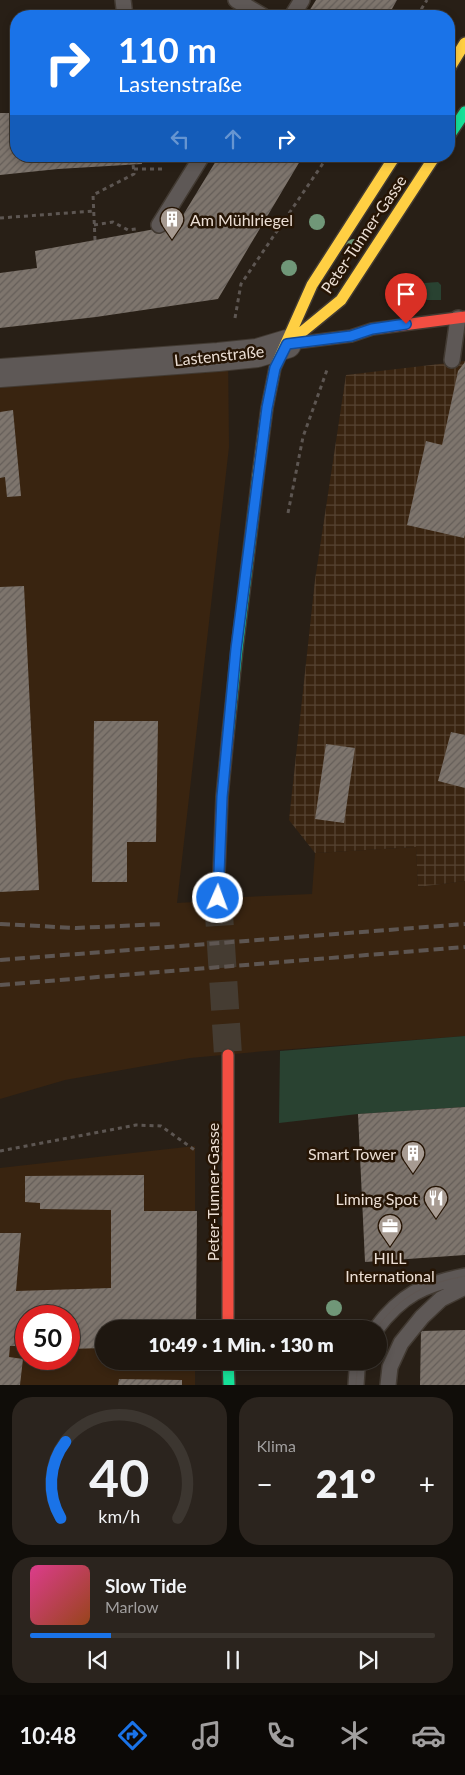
<!DOCTYPE html>
<html lang="de">
<meta charset="utf-8">
<style>
body{margin:0;font-family:Lato,sans-serif;background:#2b241e;color:#f1f3f6;height:100vh;display:flex;flex-direction:column;font-size:19px;white-space:nowrap}
*{box-sizing:border-box;margin:0}
p{font-size:16px;color:#a19f9f}
.icon{flex:none;width:28px;height:28px;fill:none;stroke:currentColor;stroke-width:2;stroke-linecap:round;stroke-linejoin:round}
.map{position:relative;height:1385px;overflow:hidden}
.panel{display:flex;flex-direction:column;gap:12px;padding:12px;background:#100d09;flex:1}
.panel>*{flex:none}
.hud{position:absolute;left:10px;top:10px;width:445px;height:152px;border-radius:20px;box-shadow:0 2px 8px #0003,0 0 0 1px #3c3630;background:#1a73e8;color:#fff;overflow:hidden}
.speed{position:absolute;left:15px;top:1305px;display:flex;gap:10px;font-size:25px;font-weight:700;text-align:center}
.speed>*{display:grid;place-content:center;width:65px;height:65px;border-radius:50%;background:#1e1710;box-shadow:0 2px 8px #0003,0 0 0 1px #3c3630;line-height:1}
.speed .limit{border:8px solid #d22;background:#fff;color:#111}
.pin{position:absolute;display:grid;place-items:center;width:42px;height:42px;color:#fff;margin:-51px -21px;border-radius:50% 50% 50% 0;rotate:-45deg;box-shadow:0 0 5px #0007}
.pin .icon{rotate:45deg}
.me{position:absolute;width:55px;margin:-28px;rotate:2deg;stroke-linejoin:round;filter:drop-shadow(0 0 4px #0008)}
.turn{display:flex;align-items:center;gap:18px;height:105px;padding:0 25px;font-size:22px}
.turn .icon{width:65px;height:65px;stroke-width:2.5}
.turn b{display:block;font-size:35px;line-height:42px}
.lanes{display:flex;align-items:center;height:48px;padding:0 25px;background:#0003;justify-content:center;gap:25px;direction:ltr}
.lanes .off{opacity:.35}
.big{font-size:38px;font-weight:800;line-height:1.1}
.panel .tile{flex:1;display:flex;flex-direction:column;justify-content:center;gap:8px;min-width:0;padding:0 18px;border-radius:20px;background:#2b241e}
.panel .dial{align-items:center;gap:0}
.dial svg{height:130px;overflow:visible;fill:none;stroke:#3c3630;stroke-width:7;stroke-linecap:round;text-anchor:middle}
.dial text{fill:#f1f3f6;stroke:none}
.song{display:flex;align-items:center;gap:15px}
.cover{width:60px;height:60px;border-radius:8px;background:linear-gradient(135deg,hsl(330 70% 55%),hsl(20 70% 35%))}
.played{height:5px;border-radius:2px;background:linear-gradient(90deg,#1a73e8 20%,#3c3630 20%)}
.keys{display:flex;justify-content:space-around;direction:ltr}
.heat{display:flex;justify-content:space-between;align-items:center;font-size:28px;direction:ltr}
.panel .tiles{flex:1;display:grid;gap:12px;grid-template-columns:1fr 1fr}
.tile:last-child{grid-column:span 2}
.trip{position:absolute;left:95px;top:1320px;width:292px;height:50px;border-radius:25px;background:#1e1710;box-shadow:0 2px 8px #0003,0 0 0 1px #3c3630;font-weight:800;line-height:50px;text-align:center}
.tabs{display:flex;height:80px;justify-content:space-around;align-items:center;background:#0c0906;color:#a19f9f}
.tabs .icon{width:35px;height:35px}
.tabs .on{color:#1a73e8}
.tabs b{font-size:22px;color:#f1f3f6}
.map>svg:first-child{display:block}
.built{fill:#392410;fill-rule:evenodd}
.industrial{fill:url(#industrial-grid)}
.green{fill:#294231}
.building{fill:url(#building-hatch)}
.lines{fill:none;stroke-linecap:round;stroke-linejoin:round}
.secondary-tunnel{stroke:#453c32;stroke-width:28;stroke-dasharray:28 14;stroke-linecap:butt}
.lane-casing{stroke:#423a32;stroke-width:18}
.street-casing{stroke:#423a32;stroke-width:30}
.fast-casing{stroke:#423a32;stroke-width:14}
.slow-casing{stroke:#423a32;stroke-width:14}
.jam-casing{stroke:#423a32;stroke-width:14}
.path{stroke:#5d5652;stroke-width:3;stroke-dasharray:4 4;stroke-linecap:butt}
.lane{stroke:#5e5856;stroke-width:15}
.street{stroke:#5e5856;stroke-width:28}
.fast{stroke:#16e098;stroke-width:11}
.slow{stroke:#ffcf43;stroke-width:11}
.jam{stroke:#f24e42;stroke-width:11}
.tram{stroke:#5e5652;stroke-width:1}
.rail{stroke:#5e5652;stroke-width:4;stroke-dasharray:10 5;stroke-linecap:butt}
.tree{fill:#709778}
.route-casing{stroke:#114b97;stroke-width:12}
.route{stroke:#1a73e8;stroke-width:9}
.labels{text-anchor:middle;dominant-baseline:central;stroke-width:5;stroke-linejoin:round;paint-order:stroke}
.poi-label{font-size:16px;fill:#ebded4;stroke:#261505;text-anchor:end}
.street-label{font-size:16px;fill:#ebded4;stroke:#261505}
</style>
<div class="map">
<svg width="465" height="1385" viewBox="0 0 465 1385">
<defs>
<pattern id="industrial-grid" width="8" height="8" patternUnits="userSpaceOnUse" patternTransform="scale(1.25)"><rect width="8" height="8" fill="#392410"/><path d="M0 4h8M4 0v8" fill="none" stroke="#564332"/></pattern>
<pattern id="building-hatch" width="6" height="6" patternUnits="userSpaceOnUse" patternTransform="scale(1.25)"><rect width="6" height="6" fill="#7e756d"/><path d="M-1 1l2-2M0 6l6-6M5 7l2-2" fill="none" stroke="#655e59"/></pattern>
</defs>
<rect width="100%" height="100%" fill="#281f16"/>
<!-- built -->
<path class="built" d="M228,350L229,447L177,903L212,901L218,898L312,894L315,853L416,847L418,887L465,881V1036L266,1051L190,1058L65,1080L0,1099V367Z
M195,1146V1329H104V1361H195V1385H0V1168ZM26,1316H69V1359H26Z"/>
<!-- industrial -->
<path class="industrial" d="M465,361V881L418,887L416,847L315,853L289,820L315,580L346,375Z"/>
<!-- green -->
<path class="green" d="M438,282L441,285V300H391L393,289L411,284Z
M465,1036V1107L358,1114L279,1123L280,1051Z"/>
<!-- building -->
<path class="building" d="M316,0H397L388,16H306Z
M0,113H16V156H141L142,164L58,169L0,175Z
M219,156H303L218,299L96,317L0,328V273L37,268L35,251L177,225Z
M465,362V534L464,538L407,525L426,441L442,445L458,371Z
M13,410L21,496L7,497L5,477L0,478V412Z
M24,586L39,890L0,892V587Z
M94,721H158L156,842H127V882H92Z
M451,732L465,735V788L438,781Z
M326,744L355,748L344,823L315,819Z
M465,1107V1255L365,1262L358,1114Z
M144,1175V1211H197L196,1329H104V1348L69,1349V1316H26V1346H10L9,1357L23,1359L20,1385H0V1233H21L16,1291L111,1288V1210L40,1209V1203L25,1202V1176Z
M465,1330V1385H420L421,1331Z
M119,1379L182,1380V1385H118Z"/>
<g class="lines">
<!-- secondary-tunnel -->
<path class="secondary-tunnel" d="M218,898L228,1055"/>
<!-- lane casing -->
<g class="lane-casing">
<path id="lane" d="M123,0L125,16
M236,0L263,16
M292,16L302,0
M159,225L202,156
M452,360L458,318
M376,1329C401,1295 424,1284 465,1276
M356,1385L357,1370L360,1361
M388,1385L390,1367L401,1343L422,1317L441,1299L465,1287"/>
</g>
<!-- street casing -->
<g class="street-casing">
<path id="street" d="M0,373L218,357L257,353L287,344"/>
</g>
<!-- fast casing -->
<g class="fast-casing">
<path id="fast" d="M449,136L465,112
M228,735L237,649L258,476
M228,1361L229,1385"/>
</g>
<!-- slow casing -->
<g class="slow-casing">
<path id="slow" d="M449,69L465,43
M291,341L341,300L435,156
M258,476L267,408L275,368L312,285L395,156"/>
</g>
<!-- jam casing -->
<g class="jam-casing">
<path id="jam" d="M287,344L351,336L372,329L465,317
M218,898L222,797L228,735
M228,1055V1329"/>
</g>
<!-- path -->
<path class="path" d="M417,16L427,0
M134,169H166
M0,218L94,211
M94,225L113,222L128,230L136,229
M95,240L93,195L134,174L133,164
M235,318L241,284L328,156
M288,513L303,437L327,370
M0,1151L136,1125L161,1126L196,1151"/>
<!-- lane -->
<use href="#lane" class="lane"/>
<!-- street -->
<use href="#street" class="street"/>
<!-- fast -->
<use href="#fast" class="fast"/>
<!-- slow -->
<use href="#slow" class="slow"/>
<!-- jam -->
<use href="#jam" class="jam"/>
<!-- tram -->
<path class="tram" d="M376,1329C401,1295 424,1284 465,1276
M356,1385L357,1370L360,1361"/>
<!-- rail -->
<path class="rail" d="M0,924L76,928L163,924
M0,960L465,924
M0,985L465,947"/>
</g>
<!-- trees -->
<g class="tree">
<circle cx="317" cy="222" r="8"/>
<circle cx="354" cy="247" r="8"/>
<circle cx="289" cy="268" r="8"/>
<circle cx="334" cy="1308" r="8"/>
</g>
<g class="lines">
<!-- route casing -->
<g class="route-casing">
<path id="route" d="M218,898L222,797L236,649L267,408L275,368L287,344L351,336L372,329L406,324"/>
</g>
<!-- route -->
<use href="#route" class="route"/>
</g>
<!-- icons -->
<defs>
<g id="building-pin" transform="scale(1.25)"><path d="M0 17L-7.5 6A9.5 9.5 0 1 1 7.5 6Z" fill="#a79b92" stroke="#261505"/><path d="M-4-6H4V6H1V3H-1V6H-4ZM-2.5-4.3h1.7v1.8h-1.7ZM.8-4.3h1.7v1.8H.8ZM-2.5-1h1.7V.8h-1.7ZM.8-1h1.7V.8H.8Z" fill="#fff"/></g>
<g id="restaurant-pin" transform="scale(1.25)"><path d="M0 17L-7.5 6A9.5 9.5 0 1 1 7.5 6Z" fill="#a79b92" stroke="#261505"/><path d="M-5-6h1v4h1v-4h1v4h1v-4h1v5L-1.5 .5V6h-2V.5L-5-1ZM5-6V6H3V1.5H1.5Q1.5-4 5-6Z" fill="#fff"/></g>
<g id="office-pin" transform="scale(1.25)"><path d="M0 17L-7.5 6A9.5 9.5 0 1 1 7.5 6Z" fill="#a79b92" stroke="#261505"/><path d="M-6-3h4V-5.5h4V-3h4V5H-6ZM-1-4.5V-3h2v-1.5ZM-6 0V1H6V0Z" fill="#fff"/></g>
</defs>
<g fill-rule="evenodd">
<use href="#building-pin" x="172" y="219"/>
<use href="#building-pin" x="413" y="1153"/>
<use href="#restaurant-pin" x="436" y="1198"/>
<use href="#office-pin" x="390" y="1226"/>
</g>
<g class="labels">
<!-- poi labels -->
<g class="poi-label">
<text x="190" y="219" text-anchor="start">Am Mühlriegel</text>
<text x="396" y="1153">Smart Tower</text>
<text x="418" y="1198">Liming Spot</text>
<text x="390" y="1257" text-anchor="middle">HILL<tspan x="390" dy="18">International</tspan></text>
</g>
<!-- street labels -->
<g class="street-label">
<text transform="translate(363 234) rotate(-56)">Peter-Tunner-Gasse</text>
<text transform="translate(219 355) rotate(-6)">Lastenstraße</text>
<text transform="translate(212 1192) rotate(-90)">Peter-Tunner-Gasse</text>
</g>
</g>
</svg>
<div class="speed"><div class="limit">50</div></div>
<div class="pin" style="left:406px;top:324px;background:#d93025"><svg class="icon" aria-label="arrive" viewBox="0 0 24 24"><path d="M6 21V4h12l-3 4 3 4H6"/></svg></div>
<svg class="me" style="left:218px;top:898px" viewBox="-20 -20 40 40"><circle r="17" fill="#1a73e8" stroke="#fff" stroke-width="3"/><path d="M0-11L8 9 0 5-8 9z" fill="#fff"/></svg>
<div class="trip">10:49 · 1 Min. · 130 m</div>
<div class="hud">
<div class="turn"><svg class="icon" aria-label="right" viewBox="0 0 24 24"><path d="M7 20v-9h11M14 6l5 5-5 5"/></svg><div><b>110 m</b>Lastenstraße</div></div>
<div class="lanes"><svg class="icon off" aria-label="left" viewBox="0 0 24 24"><path d="M17 20v-9H6M10 6l-5 5 5 5"/></svg><svg class="icon off" aria-label="ahead" viewBox="0 0 24 24"><path d="M12 20V5M6 11l6-6 6 6"/></svg><svg class="icon" aria-label="right" viewBox="0 0 24 24"><path d="M7 20v-9h11M14 6l5 5-5 5"/></svg></div>
</div>
</div>
<section class="panel">
<div class="tiles">
<div class="tile dial"><svg viewBox="0 0 100 80">
<path d="M14 69A42 42 0 1 1 86 69"/>
<path d="M14 69A42 42 0 0 1 17 22" stroke="#1a73e8"/>
<text x="50" y="56" font-size="32" font-weight="700">40</text>
<text x="50" y="72" font-size="11">km/h</text>
</svg></div>
<div class="tile"><p>Klima</p>
<div class="heat"><a>−</a><b class="big">21°</b><a>+</a></div>
</div>
<div class="tile">
<div class="song"><i class="cover"></i><div><b>Slow Tide</b><p>Marlow</p></div></div>
<div class="played"></div>
<div class="keys"><svg class="icon" aria-label="previous" viewBox="0 0 24 24"><path d="M18 5L8 12l10 7zM5 5v14"/></svg><svg class="icon" aria-label="pause" viewBox="0 0 24 24"><path d="M8 5v14M16 5v14"/></svg><svg class="icon" aria-label="next" viewBox="0 0 24 24"><path d="M6 5l10 7-10 7zM19 5v14"/></svg></div>
</div>
</div>
</section>
<nav class="tabs">
<b>10:48</b>
<svg class="icon on" aria-label="directions" viewBox="0 0 24 24"><path d="M12 3l9 9-9 9-9-9zM9 14v-3h6M13 9l2 2-2 2"/></svg>
<svg class="icon" aria-label="music" viewBox="0 0 24 24"><path d="M9 18V5l10-2v13"/><circle cx="6" cy="18" r="3"/><circle cx="16" cy="16" r="3"/></svg>
<svg class="icon" aria-label="phone" viewBox="0 0 24 24"><path d="M5 4h4l2 5-3 2q2 4 5 5l2-3 5 2v4C11 20 4 13 5 4z"/></svg>
<svg class="icon" aria-label="climate" viewBox="0 0 24 24"><path d="M12 3v18M4 7l16 10M4 17L20 7"/></svg>
<svg class="icon" aria-label="car" viewBox="0 0 24 24"><path d="M5 17H2v-5l4-1 3-4h7l3 4 3 1v5h-3M9 17h6M6 11h13"/><circle cx="7" cy="17" r="2"/><circle cx="17" cy="17" r="2"/></svg>
</nav>
